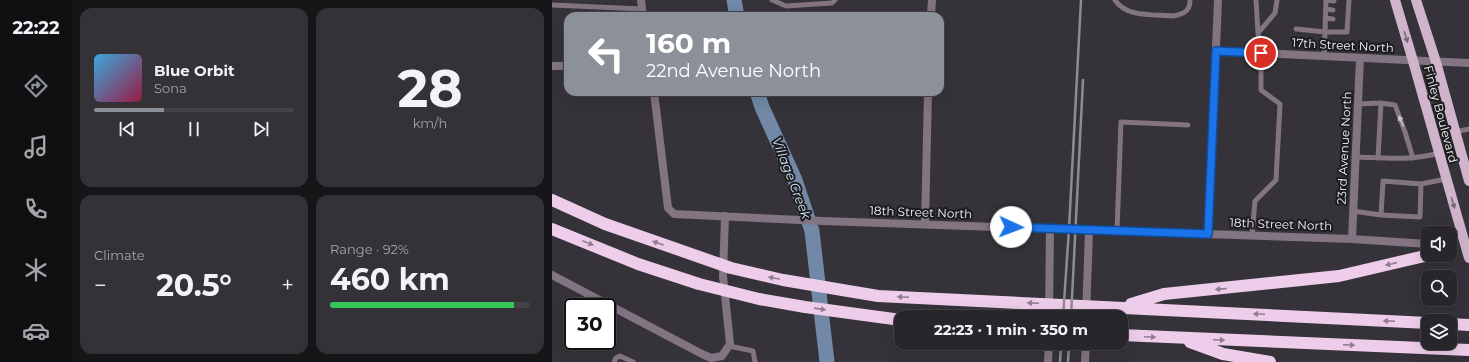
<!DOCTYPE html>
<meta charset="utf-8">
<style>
body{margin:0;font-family:Montserrat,sans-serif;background:#343237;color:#f1f3f6;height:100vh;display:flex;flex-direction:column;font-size:15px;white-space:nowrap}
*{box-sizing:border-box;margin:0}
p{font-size:13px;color:#a5a5a9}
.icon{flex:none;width:22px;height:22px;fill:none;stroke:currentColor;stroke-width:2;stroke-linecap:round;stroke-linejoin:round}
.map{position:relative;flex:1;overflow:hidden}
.side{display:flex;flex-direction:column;gap:8px;padding:8px;background:#161518;width:480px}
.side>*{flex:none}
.top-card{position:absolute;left:12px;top:12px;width:380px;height:84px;border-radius:12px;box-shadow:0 4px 16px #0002,0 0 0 1px #444347;background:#8c9099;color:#fff;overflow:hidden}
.buttons{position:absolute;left:869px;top:226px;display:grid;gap:8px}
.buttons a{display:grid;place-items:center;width:36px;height:36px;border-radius:8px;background:#28262b;box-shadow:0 4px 16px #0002,0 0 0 1px #444347;font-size:20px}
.speed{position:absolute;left:12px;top:298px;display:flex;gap:8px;font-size:20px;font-weight:700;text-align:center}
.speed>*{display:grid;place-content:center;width:52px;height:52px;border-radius:50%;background:#28262b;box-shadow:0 4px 16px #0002,0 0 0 1px #444347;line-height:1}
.speed .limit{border:2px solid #111;border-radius:6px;background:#fff;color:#111}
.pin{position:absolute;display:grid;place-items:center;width:34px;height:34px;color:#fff;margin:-17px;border:2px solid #fff;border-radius:50%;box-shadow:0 1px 4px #0007}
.me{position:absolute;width:44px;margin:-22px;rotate:92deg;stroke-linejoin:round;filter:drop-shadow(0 0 3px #0008)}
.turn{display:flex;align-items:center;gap:14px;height:84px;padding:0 16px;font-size:18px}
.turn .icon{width:52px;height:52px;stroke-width:2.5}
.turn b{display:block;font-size:28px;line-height:34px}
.big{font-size:30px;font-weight:700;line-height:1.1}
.side .widget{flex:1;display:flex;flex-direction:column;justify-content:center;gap:6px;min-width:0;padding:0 14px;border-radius:12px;background:#343237}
.side .dial{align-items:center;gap:0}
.dial b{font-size:52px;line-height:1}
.song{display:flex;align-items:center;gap:12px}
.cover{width:48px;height:48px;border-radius:6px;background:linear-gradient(135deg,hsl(200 70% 55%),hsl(340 70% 35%))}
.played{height:4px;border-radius:2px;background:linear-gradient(90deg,#8c9099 35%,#444347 35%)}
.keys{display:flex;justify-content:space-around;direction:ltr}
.heat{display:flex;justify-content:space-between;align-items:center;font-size:22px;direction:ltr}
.charge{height:6px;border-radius:3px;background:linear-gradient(90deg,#34c759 92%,#444347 0)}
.side .tiles{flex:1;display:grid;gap:8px;grid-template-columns:repeat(2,1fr)}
.trip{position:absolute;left:342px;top:310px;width:234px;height:40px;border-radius:12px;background:#28262b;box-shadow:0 4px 16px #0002,0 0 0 1px #444347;font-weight:700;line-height:40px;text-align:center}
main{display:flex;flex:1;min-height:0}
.dock{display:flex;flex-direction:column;width:72px;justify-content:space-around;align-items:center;background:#100f11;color:#a5a5a9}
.dock .icon{width:28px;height:28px}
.dock .active{color:#8c9099}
.dock b{font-size:18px;color:#f1f3f6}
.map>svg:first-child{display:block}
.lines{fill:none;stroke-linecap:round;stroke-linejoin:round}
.river{stroke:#7189a6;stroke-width:15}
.service{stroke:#827480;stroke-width:5}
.minor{stroke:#827480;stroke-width:8}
.primary{stroke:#cfb4cc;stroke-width:10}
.motorway{stroke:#eecdea;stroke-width:12}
.rail{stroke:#8e8b92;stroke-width:2.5}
.oneway{fill:#766875}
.oneway2{fill:#cbc5cd}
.oneway3{fill:#907d8e}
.route-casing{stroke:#114b97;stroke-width:10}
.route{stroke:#1a73e8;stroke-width:7}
.labels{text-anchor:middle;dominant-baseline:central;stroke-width:4;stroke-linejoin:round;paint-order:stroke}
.street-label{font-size:12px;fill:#f3f1f6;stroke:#1c1b1e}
.water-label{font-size:13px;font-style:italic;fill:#d6e6fa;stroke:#1c1b1e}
</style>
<main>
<nav class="dock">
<b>22:22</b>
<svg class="icon active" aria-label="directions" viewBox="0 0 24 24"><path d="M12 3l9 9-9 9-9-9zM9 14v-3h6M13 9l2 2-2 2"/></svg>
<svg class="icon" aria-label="music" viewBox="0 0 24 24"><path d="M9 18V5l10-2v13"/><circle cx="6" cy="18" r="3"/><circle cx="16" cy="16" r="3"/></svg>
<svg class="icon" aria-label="phone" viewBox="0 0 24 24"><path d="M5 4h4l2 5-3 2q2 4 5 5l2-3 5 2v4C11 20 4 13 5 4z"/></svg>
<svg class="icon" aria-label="climate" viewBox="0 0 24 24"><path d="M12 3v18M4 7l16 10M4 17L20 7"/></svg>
<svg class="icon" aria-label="car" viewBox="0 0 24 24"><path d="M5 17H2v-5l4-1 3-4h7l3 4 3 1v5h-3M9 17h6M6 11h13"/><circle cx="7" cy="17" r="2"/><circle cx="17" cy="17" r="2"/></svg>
</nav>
<section class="side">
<div class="tiles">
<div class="widget">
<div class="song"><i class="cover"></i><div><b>Blue Orbit</b><p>Sona</p></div></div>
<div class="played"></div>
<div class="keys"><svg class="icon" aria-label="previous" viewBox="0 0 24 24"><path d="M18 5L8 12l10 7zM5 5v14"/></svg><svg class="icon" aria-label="pause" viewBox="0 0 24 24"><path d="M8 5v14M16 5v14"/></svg><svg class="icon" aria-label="next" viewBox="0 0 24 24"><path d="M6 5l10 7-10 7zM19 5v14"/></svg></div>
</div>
<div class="widget dial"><b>28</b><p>km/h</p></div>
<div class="widget"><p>Climate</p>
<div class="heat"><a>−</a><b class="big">20.5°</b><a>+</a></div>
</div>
<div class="widget"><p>Range · 92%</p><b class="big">460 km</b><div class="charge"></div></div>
</div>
</section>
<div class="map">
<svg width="917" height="362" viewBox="0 0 917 362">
<rect width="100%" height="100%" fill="#353239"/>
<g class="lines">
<!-- river -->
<path class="river" d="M182,0L185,16
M205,92L210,107L243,180L260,231L275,362"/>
<!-- service -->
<path class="service" d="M220,0L234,6L280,3L283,0
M563,0C574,18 603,14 621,16C632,14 638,11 638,0
M774,0L773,32H795L797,0
M774,0L782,1
M0,5L90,9
M774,9L781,10
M773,18L781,19
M744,29L773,32L772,56
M706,33L723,13L725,0
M806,104L828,103L843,105L853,132L861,158
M903,132L917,129
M804,157C833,158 858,161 887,153
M826,158L829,103
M869,184L868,217L829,215L831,181L869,184L894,179
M801,211L829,215
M565,231L569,122L636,125
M700,235L703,201L724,180L728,104L709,90V53L706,33L704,0
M177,346L201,351L203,362
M62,362L64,358L68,356L81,362"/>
<!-- minor -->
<path class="minor" d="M89,0L91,16
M379,16L380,0
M663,51L917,63
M0,66H16
M102,92L116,208L122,214L271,221L800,239L876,244
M373,224L376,92
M656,234L666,0
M800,239L808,58
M0,275L150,354L159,358L170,356L178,344L171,276L173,216
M497,317L498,228
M534,317L537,230
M496,362L497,343
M533,362L534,343"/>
<!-- primary -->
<path class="primary" d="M843,0L861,61L917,258
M864,0L884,62L917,181"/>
<!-- motorway -->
<path class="motorway" d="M0,200L53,224L179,268L231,280L326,296L876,323
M0,229L86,264L147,284L207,299L253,307L349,320
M898,246H900
M579,304L612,294L787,276L877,255
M898,324L917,325
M569,335L917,350
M638,342L671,354L718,362"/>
<!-- rail -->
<path class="rail" d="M511,317L517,229L529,0
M519,317L531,80
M508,362L509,343
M516,362L517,343"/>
</g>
<!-- one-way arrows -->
<defs><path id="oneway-solid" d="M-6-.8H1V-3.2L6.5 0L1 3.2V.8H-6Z"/></defs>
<g class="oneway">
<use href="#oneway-solid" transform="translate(854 37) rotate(73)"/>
<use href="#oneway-solid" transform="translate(901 203) rotate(74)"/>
</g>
<use class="oneway2" href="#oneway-solid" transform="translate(849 121) rotate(-113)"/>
<g class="oneway3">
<use href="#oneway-solid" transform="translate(36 243) rotate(22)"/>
<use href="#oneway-solid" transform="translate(106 243) rotate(-161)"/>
<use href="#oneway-solid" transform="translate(839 264) rotate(167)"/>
<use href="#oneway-solid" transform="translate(222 278) rotate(-168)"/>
<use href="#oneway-solid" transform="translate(669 289) rotate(175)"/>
<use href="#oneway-solid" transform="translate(351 297) rotate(-177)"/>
<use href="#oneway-solid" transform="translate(481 303) rotate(-177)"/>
<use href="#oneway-solid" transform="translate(268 309) rotate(8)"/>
<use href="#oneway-solid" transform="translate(707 314) rotate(-177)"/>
<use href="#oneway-solid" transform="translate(837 321) rotate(-177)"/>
<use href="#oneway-solid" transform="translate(598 337) rotate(3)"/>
<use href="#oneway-solid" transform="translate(667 340) rotate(2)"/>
<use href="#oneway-solid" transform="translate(797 345) rotate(2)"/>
</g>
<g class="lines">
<!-- route casing -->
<g class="route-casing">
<path id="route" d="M459,227L656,234L664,51L709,53"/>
</g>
<!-- route -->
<use href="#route" class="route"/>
</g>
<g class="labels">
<!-- street labels -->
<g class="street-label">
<text transform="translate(791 45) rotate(3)">17th Street North</text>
<text transform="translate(889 114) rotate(75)">Finley Boulevard</text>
<text transform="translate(792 148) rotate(-87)">23rd Avenue North</text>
<text transform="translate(369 212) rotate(2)">18th Street North</text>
<text transform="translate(729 224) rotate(2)">18th Street North</text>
</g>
<!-- water labels -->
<g class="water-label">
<text transform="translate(240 178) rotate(69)">Village Creek</text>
</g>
</g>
</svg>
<div class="buttons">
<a><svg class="icon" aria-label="sound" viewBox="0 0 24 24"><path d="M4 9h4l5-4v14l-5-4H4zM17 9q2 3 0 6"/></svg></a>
<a><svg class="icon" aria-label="search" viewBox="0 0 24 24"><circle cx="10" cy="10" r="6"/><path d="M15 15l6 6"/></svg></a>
<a><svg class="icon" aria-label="layers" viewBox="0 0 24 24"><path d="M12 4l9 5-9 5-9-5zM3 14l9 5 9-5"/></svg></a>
</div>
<div class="speed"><div class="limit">30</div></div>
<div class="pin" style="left:709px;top:53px;background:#d93025"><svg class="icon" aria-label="arrive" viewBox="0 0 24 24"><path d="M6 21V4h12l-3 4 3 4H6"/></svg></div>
<svg class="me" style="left:459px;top:227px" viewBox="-20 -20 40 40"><circle r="19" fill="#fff"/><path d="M0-13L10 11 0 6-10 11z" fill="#1a73e8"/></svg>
<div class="trip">22:23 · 1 min · 350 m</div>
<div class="top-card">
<div class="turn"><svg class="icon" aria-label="left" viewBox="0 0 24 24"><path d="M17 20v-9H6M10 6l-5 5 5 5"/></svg><div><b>160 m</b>22nd Avenue North</div></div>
</div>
</div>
</main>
